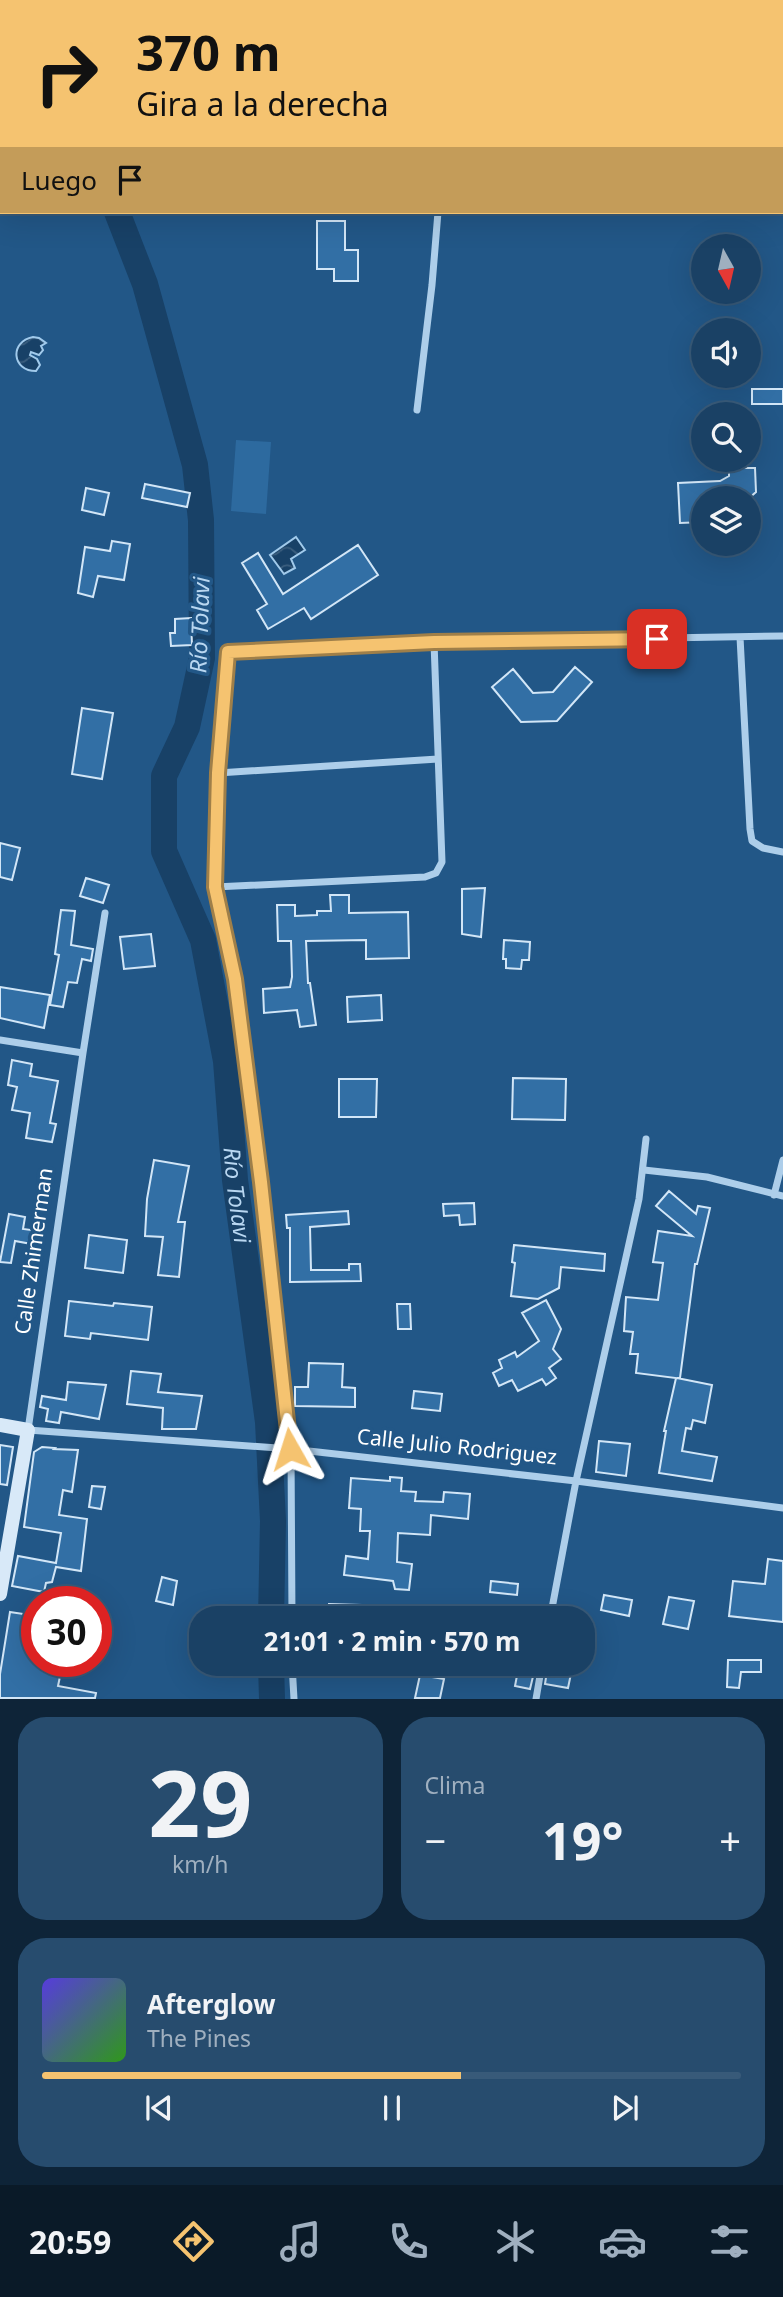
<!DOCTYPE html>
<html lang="es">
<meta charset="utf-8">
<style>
body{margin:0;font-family:"Noto Sans",sans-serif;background:#274c6e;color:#f1f3f6;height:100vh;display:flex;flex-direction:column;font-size:26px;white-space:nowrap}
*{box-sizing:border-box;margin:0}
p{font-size:23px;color:#9fafbf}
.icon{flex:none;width:38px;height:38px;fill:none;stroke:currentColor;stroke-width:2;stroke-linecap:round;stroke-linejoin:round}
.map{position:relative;height:1699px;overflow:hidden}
.sheet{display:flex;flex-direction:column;gap:18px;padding:18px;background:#0e2438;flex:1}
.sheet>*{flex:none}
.banner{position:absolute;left:0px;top:0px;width:784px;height:214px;box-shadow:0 7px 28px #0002,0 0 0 2px #385a79;background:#f5c370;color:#111;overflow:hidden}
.needle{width:46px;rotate:172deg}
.fabs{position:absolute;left:691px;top:234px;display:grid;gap:14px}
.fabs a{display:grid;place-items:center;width:70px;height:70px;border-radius:50%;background:#1a4165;box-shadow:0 7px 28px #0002,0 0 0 2px #385a79;font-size:35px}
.speed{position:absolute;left:21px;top:1586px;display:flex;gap:14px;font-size:35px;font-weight:700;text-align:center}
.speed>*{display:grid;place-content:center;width:91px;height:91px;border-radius:50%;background:#1a4165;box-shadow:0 7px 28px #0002,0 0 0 2px #385a79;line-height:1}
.speed .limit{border:10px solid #d22;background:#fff;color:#111}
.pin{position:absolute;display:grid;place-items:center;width:60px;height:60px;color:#fff;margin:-30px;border-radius:14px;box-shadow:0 4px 10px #0006}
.me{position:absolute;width:77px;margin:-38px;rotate:354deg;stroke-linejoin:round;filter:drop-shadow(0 0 5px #0008)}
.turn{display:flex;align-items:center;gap:24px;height:147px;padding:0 21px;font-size:32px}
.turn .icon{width:91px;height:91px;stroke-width:2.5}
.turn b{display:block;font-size:49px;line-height:60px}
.then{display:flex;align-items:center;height:66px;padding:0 21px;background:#0003;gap:14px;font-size:26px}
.big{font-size:52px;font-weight:700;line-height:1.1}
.sheet .widget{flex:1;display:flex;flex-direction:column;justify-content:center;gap:10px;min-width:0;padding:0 24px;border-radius:28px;background:#274c6e}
.sheet .dial{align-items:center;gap:0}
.dial b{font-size:91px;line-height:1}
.song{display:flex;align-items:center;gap:21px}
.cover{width:84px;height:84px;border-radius:10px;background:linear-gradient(135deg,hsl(250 70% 55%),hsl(110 70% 35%))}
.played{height:7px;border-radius:4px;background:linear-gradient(90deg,#f5c370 60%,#385a79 60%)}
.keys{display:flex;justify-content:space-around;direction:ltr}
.heat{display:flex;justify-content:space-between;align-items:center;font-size:38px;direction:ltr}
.sheet .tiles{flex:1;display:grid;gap:18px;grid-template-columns:1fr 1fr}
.widget:last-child{grid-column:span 2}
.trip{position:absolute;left:189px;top:1606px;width:406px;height:70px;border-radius:28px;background:#1a4165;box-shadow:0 7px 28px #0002,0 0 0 2px #385a79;font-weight:700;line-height:70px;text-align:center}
.tab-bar{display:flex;height:112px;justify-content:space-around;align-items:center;background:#0a1a28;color:#9fafbf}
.tab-bar .icon{width:49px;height:49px}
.tab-bar .current{color:#f5c370}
.tab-bar b{font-size:32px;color:#f1f3f6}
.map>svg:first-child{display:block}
.pitch{fill:#2d6a9f}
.water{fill:url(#water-waves);stroke:#a1caeb;stroke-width:2}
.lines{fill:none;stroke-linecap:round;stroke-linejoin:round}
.river{stroke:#184167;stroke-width:26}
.building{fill:#326fa5;stroke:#d2e6f7;stroke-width:2}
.minor{stroke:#adceea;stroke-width:7}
.secondary{stroke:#d8e9f8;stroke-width:14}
.primary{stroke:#f1f7fe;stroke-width:18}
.route-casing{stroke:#9f7f49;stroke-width:18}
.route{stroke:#f5c370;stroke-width:12}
.labels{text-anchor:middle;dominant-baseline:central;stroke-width:7;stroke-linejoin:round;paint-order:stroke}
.street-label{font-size:21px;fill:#fff;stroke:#225787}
.water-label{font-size:23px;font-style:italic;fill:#b9d7f1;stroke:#225787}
</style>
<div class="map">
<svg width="783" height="1699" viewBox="0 0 783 1699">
<defs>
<pattern id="water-waves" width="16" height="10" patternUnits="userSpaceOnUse" patternTransform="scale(1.75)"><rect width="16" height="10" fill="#184167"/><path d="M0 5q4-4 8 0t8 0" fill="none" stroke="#3b5e7e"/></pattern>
</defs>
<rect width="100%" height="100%" fill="#225787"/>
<!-- pitch -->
<path class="pitch" d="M236,440L271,442L266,514L231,511Z"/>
<!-- water -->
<path class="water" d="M33,337L39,338L46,343L41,346L43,350L39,355L31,352L30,355L37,359L40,365L36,371C12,371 9,342 33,337Z
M296,537L305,550L291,559L295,568L284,574L270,555Z"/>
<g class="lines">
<!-- river -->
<g class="river">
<path id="s1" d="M117,212L145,284L195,465L201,520L202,658L187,727L164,776V851L203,940L226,1061L235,1180L268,1422L273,1521L271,1619"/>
<path d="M271,1664L272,1699"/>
</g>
</g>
<!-- building -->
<path class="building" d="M317,221H345V250H358V281H334V269H317Z
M752,389H783V404H752Z
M729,468H755L756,492L748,499H704V522L680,523L678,483L720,481L729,476Z
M145,484L190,493L187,507L142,498Z
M86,488L109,493L104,515L82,510Z
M112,541L130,544L124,580L98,576L93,597L78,593L85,547L110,551Z
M358,545L378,575L311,619L304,608L268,629L257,610L267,604L242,563L258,553L283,594Z
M191,618L192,645L171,646L170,633H175V619Z
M575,667L592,682L557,721L521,722L492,687L513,669L533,693L553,692Z
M82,708L113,713L102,779L72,774Z
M0,843L20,848L12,880L0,877Z
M86,878L109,885L103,903L80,896Z
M485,888L481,937L462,934V889Z
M330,895H349V913L408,912L409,958L366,959V940L306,941L308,983H310L316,1025L300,1027L297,1010L264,1013L263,989L290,987L292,977L291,941H278L277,905H295V916L317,915V911H331Z
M61,910L75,911L71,945L93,949L91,961L82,959L77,983L68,982L63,1007L50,1005L59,955L55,954Z
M151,934L155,966L124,969L120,937Z
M504,940L530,942L529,960H522L521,969L506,968V959H503Z
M0,987L50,995L44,1028L0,1018Z
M381,995L382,1020L348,1022L347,997Z
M12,1060L32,1064L30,1076L58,1081L50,1123L56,1124L52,1142L26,1138L30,1113L12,1110L17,1087L8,1085Z
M513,1078L566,1079L565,1120L512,1119Z
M339,1079H377L376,1117H339Z
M154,1160L189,1166L178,1222H185L179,1277L158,1275L163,1237L145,1236L147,1199Z
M669,1191L696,1214L698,1206L710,1208L697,1264H695L680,1378H677L712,1385L705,1423L693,1420L691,1429L686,1428L682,1451L717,1457L712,1481L659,1473L666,1431H664L676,1378L636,1373L638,1354H630L633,1332L624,1331L626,1297L658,1300L663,1263L653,1262L658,1231L692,1236L656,1206Z
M474,1203L475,1224L460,1225L459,1215L444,1216L443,1204Z
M348,1211L349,1224L310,1227L311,1270H349V1264H360L361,1281L290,1282V1228H287L286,1215Z
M9,1214L25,1217L23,1229L39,1231L37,1245L15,1241L11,1263L0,1262Z
M89,1235L127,1240L123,1273L85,1268Z
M514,1245L605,1254L604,1271L561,1267L559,1288L538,1299L511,1296L515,1263L512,1262Z
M546,1300L561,1329L553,1349L561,1359L549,1368L556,1378L546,1385L542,1379L518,1391L512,1380L499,1386L493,1373L502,1368L499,1360L515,1352L517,1357L539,1341L522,1313Z
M69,1301L113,1306L114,1303L152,1307L148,1340L91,1333L90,1339L65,1336Z
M397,1304H410L411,1329H398Z
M309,1363L343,1364L342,1387L355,1388V1407L295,1406V1387H308Z
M131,1371L161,1374L158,1392L202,1396L196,1429H162L163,1408L127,1404Z
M68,1382L106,1385L99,1419L61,1412L59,1423L46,1421L48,1409L40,1407L42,1396L66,1400Z
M414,1391L442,1394L440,1411L412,1408Z
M599,1441L630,1444L626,1476L596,1472Z
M0,1445L13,1447L7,1485L0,1484Z
M42,1447L55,1448L54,1449L78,1450L72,1492L63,1490L59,1515L87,1519L81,1571L56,1567L52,1582L46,1583L44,1592L12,1586L18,1556L56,1563L61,1533L24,1527L34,1452Z
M390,1477L402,1478L401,1491L416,1492L415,1501L443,1502L444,1492L470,1494L468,1519L431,1515L430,1535L398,1533L397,1562L412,1564L409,1590L395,1589L393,1581L344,1575L346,1556L368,1559L370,1531H360L361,1509L349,1508L351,1478L390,1481Z
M92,1486L105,1487L101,1509L89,1507Z
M768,1559L783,1561V1622L729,1616L733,1581L765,1584Z
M162,1577L177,1581L173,1605L156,1601Z
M491,1581L518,1584L517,1595L490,1592Z
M604,1595L632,1600L629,1616L601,1610Z
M669,1597L694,1601L688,1629L663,1624Z
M329,1604L361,1605L360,1619H328Z
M10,1612L37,1616V1663L62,1667L58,1686L96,1693L95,1698H0V1674Z
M728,1660H761V1672H741L739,1688L727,1687Z
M525,1664H536L530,1689L515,1686L519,1665L525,1667Z
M548,1664H573L568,1688L545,1684Z
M420,1675L444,1679L440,1698H415Z"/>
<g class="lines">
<!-- minor -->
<path class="minor" d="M128,0L133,2
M782,40H783
M417,410L432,285L438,212
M740,637L750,829L752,841L763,848L783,852
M218,773L438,759
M215,887L425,877L436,873L442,862L434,642
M105,913L83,1053L28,1430L291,1449L576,1481L783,1508
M0,1040L83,1053
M644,1170L707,1177L783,1196
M774,1195L783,1160
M292,1619L291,1449L261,1182L235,979L215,887L218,773L228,652L434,642L783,636
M550,1619L576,1481L639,1199L646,1139
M292,1664L294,1699
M536,1699L542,1664"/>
<!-- secondary -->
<path class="secondary" d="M0,1425L28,1430L0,1594"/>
<!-- primary -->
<path class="primary" d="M30,2V0
M0,145L2,137"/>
</g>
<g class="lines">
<!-- route casing -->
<g class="route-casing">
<path id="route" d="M290,1449L261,1182L235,979L215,887L218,773L228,652L434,642L657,639"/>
</g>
<!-- route -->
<use href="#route" class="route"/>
</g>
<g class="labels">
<!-- street labels -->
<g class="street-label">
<text transform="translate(33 1251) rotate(-82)">Calle Zhimerman</text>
<text transform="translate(457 1446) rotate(6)">Calle Julio Rodriguez</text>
</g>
<!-- water labels -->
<g class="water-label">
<text transform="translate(199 625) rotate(-88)">Río Tolavi</text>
<text stroke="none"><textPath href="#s1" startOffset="1013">Río Tolavi</textPath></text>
</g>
</g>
</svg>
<div class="fabs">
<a><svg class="needle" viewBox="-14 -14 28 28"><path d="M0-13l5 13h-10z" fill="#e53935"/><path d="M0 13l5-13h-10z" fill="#9fafbf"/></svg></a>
<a><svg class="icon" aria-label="sound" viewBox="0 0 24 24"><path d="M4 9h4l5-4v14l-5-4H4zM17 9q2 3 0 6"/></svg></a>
<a><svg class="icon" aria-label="search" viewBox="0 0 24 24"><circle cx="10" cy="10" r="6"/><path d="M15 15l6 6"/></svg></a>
<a><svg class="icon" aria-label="layers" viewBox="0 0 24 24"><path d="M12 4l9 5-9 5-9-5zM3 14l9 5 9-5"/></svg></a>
</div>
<div class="speed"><div class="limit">30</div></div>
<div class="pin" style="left:657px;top:639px;background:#d93025"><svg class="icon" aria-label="arrive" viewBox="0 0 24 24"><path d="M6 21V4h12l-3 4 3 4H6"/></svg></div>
<svg class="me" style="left:290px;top:1449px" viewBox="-20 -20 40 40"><path d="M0-17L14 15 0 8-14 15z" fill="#f5c370" stroke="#fff" stroke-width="4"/></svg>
<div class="trip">21:01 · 2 min · 570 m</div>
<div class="banner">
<div class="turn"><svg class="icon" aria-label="right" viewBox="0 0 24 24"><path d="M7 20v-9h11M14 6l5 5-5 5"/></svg><div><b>370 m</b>Gira a la derecha</div></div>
<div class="then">Luego<svg class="icon" aria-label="arrive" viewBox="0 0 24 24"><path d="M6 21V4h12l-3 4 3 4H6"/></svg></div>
</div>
</div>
<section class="sheet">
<div class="tiles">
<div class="widget dial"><b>29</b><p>km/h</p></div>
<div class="widget"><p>Clima</p>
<div class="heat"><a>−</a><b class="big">19°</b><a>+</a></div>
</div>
<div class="widget">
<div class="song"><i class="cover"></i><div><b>Afterglow</b><p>The Pines</p></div></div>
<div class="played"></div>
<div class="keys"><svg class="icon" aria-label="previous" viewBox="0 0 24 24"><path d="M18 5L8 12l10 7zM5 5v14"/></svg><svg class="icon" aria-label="pause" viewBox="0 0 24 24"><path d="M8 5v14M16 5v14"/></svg><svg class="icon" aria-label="next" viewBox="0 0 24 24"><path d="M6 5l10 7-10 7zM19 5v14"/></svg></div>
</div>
</div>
</section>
<nav class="tab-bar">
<b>20:59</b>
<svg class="icon current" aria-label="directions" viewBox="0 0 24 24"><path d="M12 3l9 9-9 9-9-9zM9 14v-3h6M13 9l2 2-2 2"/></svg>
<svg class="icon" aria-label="music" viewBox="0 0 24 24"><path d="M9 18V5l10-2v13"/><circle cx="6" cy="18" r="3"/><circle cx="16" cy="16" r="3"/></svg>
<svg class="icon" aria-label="phone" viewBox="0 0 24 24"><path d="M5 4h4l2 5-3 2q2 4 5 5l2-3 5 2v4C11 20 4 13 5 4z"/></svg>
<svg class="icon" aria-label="climate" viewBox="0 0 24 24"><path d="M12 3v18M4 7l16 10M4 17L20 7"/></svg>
<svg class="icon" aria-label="car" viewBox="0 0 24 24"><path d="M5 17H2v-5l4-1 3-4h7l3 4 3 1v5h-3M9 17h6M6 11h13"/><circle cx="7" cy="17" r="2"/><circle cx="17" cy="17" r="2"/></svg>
<svg class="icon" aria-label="filters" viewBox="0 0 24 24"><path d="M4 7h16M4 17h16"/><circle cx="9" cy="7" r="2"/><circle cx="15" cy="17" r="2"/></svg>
</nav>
